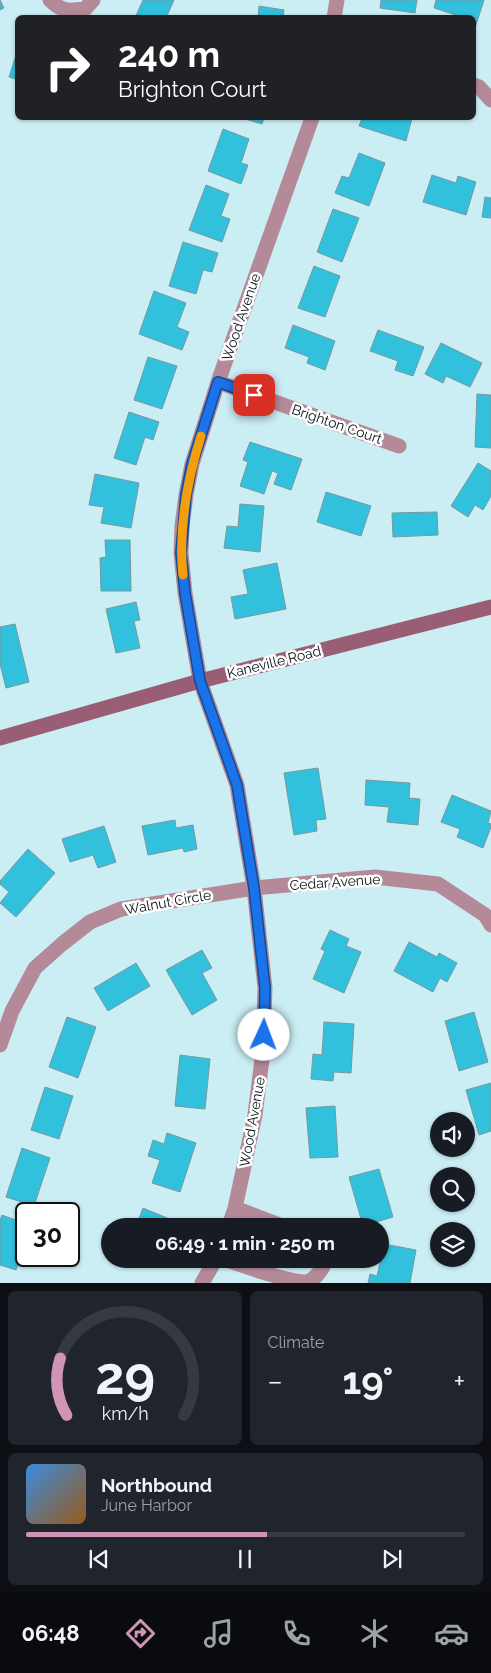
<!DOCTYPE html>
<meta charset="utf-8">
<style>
body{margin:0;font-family:Raleway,sans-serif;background:#20242c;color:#f1f3f6;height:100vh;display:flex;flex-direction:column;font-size:19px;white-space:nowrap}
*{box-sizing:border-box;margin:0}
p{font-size:16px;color:#9ea1a6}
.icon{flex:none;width:28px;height:28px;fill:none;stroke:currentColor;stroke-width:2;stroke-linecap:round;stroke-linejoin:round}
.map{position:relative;height:1283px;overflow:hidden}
.details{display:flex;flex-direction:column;gap:8px;padding:8px;background:#0d0f14;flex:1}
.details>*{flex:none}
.banner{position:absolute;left:15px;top:15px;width:461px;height:105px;border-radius:8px;box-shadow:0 1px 4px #0004;background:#202124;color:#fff;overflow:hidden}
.fabs{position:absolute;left:430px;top:1112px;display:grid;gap:10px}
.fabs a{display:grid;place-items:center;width:45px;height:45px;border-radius:50%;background:#171b24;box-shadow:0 1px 4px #0004;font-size:25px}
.speed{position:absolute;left:15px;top:1202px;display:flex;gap:10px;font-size:25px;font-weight:700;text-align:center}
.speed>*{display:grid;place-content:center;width:65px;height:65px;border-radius:50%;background:#171b24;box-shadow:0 1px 4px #0004;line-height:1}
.speed .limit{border:2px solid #111;border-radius:8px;background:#fff;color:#111}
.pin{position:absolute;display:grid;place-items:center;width:42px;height:42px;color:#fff;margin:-21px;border-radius:10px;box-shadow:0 2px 8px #0006}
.me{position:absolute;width:55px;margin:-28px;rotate:2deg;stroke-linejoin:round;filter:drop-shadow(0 0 4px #0008)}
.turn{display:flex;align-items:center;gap:18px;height:105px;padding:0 20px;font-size:22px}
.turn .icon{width:65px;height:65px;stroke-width:2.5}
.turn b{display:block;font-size:35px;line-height:42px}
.big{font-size:38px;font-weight:700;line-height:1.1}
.details .widget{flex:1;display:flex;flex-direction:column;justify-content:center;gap:8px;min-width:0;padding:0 18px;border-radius:8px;background:#20242c}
.details .dial{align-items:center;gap:0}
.dial svg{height:130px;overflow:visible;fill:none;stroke:#363941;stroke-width:7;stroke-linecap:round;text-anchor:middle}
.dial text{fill:#f1f3f6;stroke:none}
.song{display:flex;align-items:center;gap:15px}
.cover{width:60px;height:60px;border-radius:8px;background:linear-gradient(135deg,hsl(210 70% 55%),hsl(30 70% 35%))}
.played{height:5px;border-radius:2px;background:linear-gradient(90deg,#d094b5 55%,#363941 55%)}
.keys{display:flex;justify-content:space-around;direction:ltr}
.heat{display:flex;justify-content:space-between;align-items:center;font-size:28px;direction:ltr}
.details .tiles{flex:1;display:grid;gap:8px;grid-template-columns:1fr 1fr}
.widget:last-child{grid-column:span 2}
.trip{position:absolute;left:101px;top:1218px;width:288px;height:50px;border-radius:25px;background:#171b24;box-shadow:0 1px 4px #0004;font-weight:700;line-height:50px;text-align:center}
.tabs{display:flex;height:80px;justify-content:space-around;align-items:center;background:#090b0e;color:#9ea1a6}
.tabs .icon{width:35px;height:35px}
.tabs .active{color:#d094b5}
.tabs b{font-size:22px;color:#f1f3f6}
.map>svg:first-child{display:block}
.building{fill:#32c1dc;stroke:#78989f}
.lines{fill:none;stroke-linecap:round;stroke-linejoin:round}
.street{stroke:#b48a99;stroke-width:15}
.secondary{stroke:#995e74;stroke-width:15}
.route-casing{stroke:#114b97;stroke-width:12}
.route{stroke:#1a73e8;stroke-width:9}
.slow{stroke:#f59e0b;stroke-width:9}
.labels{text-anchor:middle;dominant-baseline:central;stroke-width:5;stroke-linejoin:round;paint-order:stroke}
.street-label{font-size:14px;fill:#061114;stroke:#fff}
</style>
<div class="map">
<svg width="491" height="1283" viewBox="0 0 491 1283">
<rect width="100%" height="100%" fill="#cbedf4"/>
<!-- building -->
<path class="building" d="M0,0L4,8L0,10Z
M143,0H174L166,18H135Z
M381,0H417L415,13L380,8Z
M436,0H484L474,31V18H458L459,16L434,8Z
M259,6L284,10L283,18H258Z
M16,55H18V80L9,77Z
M242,118H264L262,124Z
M362,118H412L406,141L359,126Z
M223,129L249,139L241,163L248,165L241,184L208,171Z
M359,153L385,163L369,206L335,193L342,176L349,178Z
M432,175L456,183L458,176L476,182L466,215L423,202Z
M206,185L229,194L221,216L230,219L222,242L189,230Z
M485,197L491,198V218L482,217Z
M333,209L359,218L342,262L317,252Z
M183,242L218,253L212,272L203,270L196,294L169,286Z
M314,266L340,276L325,317L298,308Z
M154,291L186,303L177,327L189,332L182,350L139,334Z
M293,325L335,341L325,370L307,363L309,357L285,348Z
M378,330L424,347L413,376L395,370L398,361L370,351Z
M441,343L482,363L470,387L446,376L443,383L425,374Z
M148,357L177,366L162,409L134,400Z
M477,394L491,395V448L475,447Z
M129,412L159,422L153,440L145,437L136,465L114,458Z
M250,442L302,459L291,490L274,484L278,473L272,471L264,494L240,486L248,462L243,460Z
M478,463L491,471V496L483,510L475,505L468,517L451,506Z
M95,474L139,483L131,528L101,523L104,507L89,505Z
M326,492L371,506L361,536L317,522Z
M240,504L264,506L260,552L224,548L227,526L238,527Z
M437,512L438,535L393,537L392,513Z
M105,540H130L131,591H101L100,558L106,557Z
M277,563L286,609L235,619L231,597L248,594L243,570Z
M136,602L140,620L134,621L140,648L116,653L106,609Z
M15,624L29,682L6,688L0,664V627Z
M318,768L326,819L316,820L317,831L294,835L284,773Z
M366,780L410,783L409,798L420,799L418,825L387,822L389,807L365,805Z
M452,795L491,811L488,823L491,824V827L483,848L457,837L460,829L441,822Z
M175,820L176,828L193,825L197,849L184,852L183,848L148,855L142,826Z
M104,826L116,862L98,868L93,855L70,862L62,839Z
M28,849L55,873L16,917L0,903L9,892L0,884V881Z
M330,930L349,939L346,946L361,952L344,993L313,979L325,951L321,949Z
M409,942L437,957L439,953L457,963L447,982L440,978L433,992L394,971Z
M202,950L212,968L202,973L217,1000L192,1015L166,970Z
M136,963L150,986L108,1011L94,988Z
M474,1012L488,1062L459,1071L445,1021Z
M67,1017L96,1027L78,1078L49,1067Z
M324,1022L354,1024L351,1073L334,1072L333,1081L311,1079L313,1054L322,1055Z
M180,1055L210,1059L205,1109L175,1106Z
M491,1083V1131L479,1135L466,1090Z
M45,1087L73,1096L59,1139L31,1130Z
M335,1106L338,1157L310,1158L306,1108Z
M167,1133L196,1143L180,1192L152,1183L160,1160L148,1156L153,1140L164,1144Z
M22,1148L50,1158L34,1206L6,1197Z
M379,1169L393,1217L363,1226L349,1177Z
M143,1208L172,1220L170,1226H136Z
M2,1215L26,1224V1244L16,1270L0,1265V1220Z
M384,1244L416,1250L410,1283H368L370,1274L377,1276Z
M133,1259H157L154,1267Z"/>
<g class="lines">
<!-- street -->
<path class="street" d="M50,0C62,12 69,11 85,9L93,0
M334,18L337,0
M474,85L479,87L491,100
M218,382L399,446
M0,1045L12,1011L35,968L62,944L90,922L121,909L254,888L375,877L438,884L485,915L491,925
M235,1208L282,1226
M229,1226L235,1208L255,1115L263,1051L265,988L254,888L237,785L200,681L185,593L181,553L182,526L186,495L192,464L218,382L312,118
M224,1259C241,1265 291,1283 307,1282C317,1279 323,1267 327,1259
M202,1283L216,1259"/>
<!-- secondary -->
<path class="secondary" d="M0,738L200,681L491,607"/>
</g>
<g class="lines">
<!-- route casing -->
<g class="route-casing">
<path id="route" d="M254,395L218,382L192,464L186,495L181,553L185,593L200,681L237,785L254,888L265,988L264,1035"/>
</g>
<!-- route -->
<use href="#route" class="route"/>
<!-- slow -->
<path class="slow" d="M183,575C178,527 187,481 201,436"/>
</g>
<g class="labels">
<!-- street labels -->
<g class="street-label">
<text transform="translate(241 317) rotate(-71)">Wood Avenue</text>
<text transform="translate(337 424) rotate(19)">Brighton Court</text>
<text transform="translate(274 662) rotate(-14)">Kaneville Road</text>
<text transform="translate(335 882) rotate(-4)">Cedar Avenue</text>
<text transform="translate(168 902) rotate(-10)">Walnut Circle</text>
<text transform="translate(252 1122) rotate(-80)">Wood Avenue</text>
</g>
</g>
</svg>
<div class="fabs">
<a><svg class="icon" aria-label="sound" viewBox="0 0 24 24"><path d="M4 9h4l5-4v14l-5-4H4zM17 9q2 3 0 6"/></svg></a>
<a><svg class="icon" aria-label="search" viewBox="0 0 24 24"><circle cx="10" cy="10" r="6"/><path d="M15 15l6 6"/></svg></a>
<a><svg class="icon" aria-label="layers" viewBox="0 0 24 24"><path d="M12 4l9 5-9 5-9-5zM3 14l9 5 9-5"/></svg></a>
</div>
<div class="speed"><div class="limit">30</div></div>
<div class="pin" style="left:254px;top:395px;background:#d93025"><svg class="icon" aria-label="arrive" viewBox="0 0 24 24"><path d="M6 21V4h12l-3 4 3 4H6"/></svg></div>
<svg class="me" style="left:264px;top:1035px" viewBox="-20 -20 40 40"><circle r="19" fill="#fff"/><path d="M0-13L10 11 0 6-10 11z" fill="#1a73e8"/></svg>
<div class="trip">06:49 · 1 min · 250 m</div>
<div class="banner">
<div class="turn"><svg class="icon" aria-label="right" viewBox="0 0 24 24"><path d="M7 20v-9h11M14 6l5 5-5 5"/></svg><div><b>240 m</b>Brighton Court</div></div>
</div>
</div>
<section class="details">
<div class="tiles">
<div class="widget dial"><svg viewBox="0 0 100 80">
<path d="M14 69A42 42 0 1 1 86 69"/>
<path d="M14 69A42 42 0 0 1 10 34" stroke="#d094b5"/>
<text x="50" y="56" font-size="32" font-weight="700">29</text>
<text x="50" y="72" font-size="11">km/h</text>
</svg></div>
<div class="widget"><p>Climate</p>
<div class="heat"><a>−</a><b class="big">19°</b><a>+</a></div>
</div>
<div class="widget">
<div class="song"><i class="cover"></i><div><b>Northbound</b><p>June Harbor</p></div></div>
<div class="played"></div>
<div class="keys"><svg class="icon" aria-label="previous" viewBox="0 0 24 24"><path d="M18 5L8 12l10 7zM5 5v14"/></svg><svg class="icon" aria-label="pause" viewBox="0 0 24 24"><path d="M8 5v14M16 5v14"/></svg><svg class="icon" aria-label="next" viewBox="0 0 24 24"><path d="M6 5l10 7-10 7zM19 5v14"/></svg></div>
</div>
</div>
</section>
<nav class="tabs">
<b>06:48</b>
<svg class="icon active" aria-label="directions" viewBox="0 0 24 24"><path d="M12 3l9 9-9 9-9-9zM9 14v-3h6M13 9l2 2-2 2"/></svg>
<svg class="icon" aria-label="music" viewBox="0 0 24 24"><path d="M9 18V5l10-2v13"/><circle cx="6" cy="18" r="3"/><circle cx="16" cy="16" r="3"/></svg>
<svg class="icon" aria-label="phone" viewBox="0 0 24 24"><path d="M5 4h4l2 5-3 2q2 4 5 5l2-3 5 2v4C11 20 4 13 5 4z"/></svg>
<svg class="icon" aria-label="climate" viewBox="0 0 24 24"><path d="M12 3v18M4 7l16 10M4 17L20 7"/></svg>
<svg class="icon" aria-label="car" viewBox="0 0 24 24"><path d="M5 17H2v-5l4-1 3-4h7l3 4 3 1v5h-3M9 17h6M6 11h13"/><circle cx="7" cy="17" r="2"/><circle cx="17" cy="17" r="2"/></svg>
</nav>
